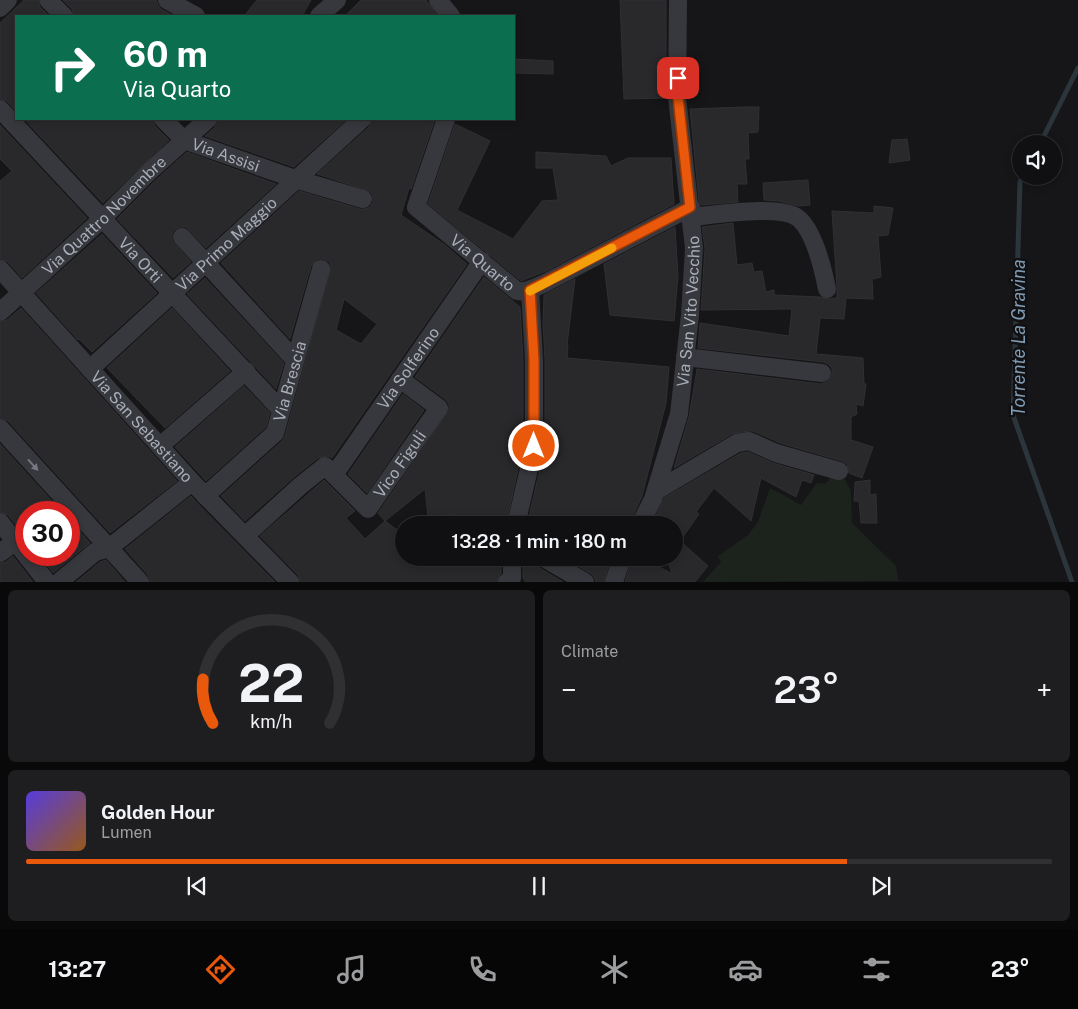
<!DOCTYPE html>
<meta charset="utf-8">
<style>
body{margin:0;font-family:"Public Sans",sans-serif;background:#1e1e20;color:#f1f3f6;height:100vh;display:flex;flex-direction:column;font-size:19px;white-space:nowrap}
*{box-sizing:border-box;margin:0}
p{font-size:16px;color:#9c9d9f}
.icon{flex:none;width:28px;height:28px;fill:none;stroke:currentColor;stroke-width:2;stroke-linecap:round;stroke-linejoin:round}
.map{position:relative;height:582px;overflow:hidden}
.details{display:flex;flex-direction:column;gap:8px;padding:8px;background:#09090a;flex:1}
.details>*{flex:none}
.guide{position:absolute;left:15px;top:15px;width:500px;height:105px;border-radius:0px;box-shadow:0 2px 8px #0003,0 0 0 1px #303032;background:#0b6e4f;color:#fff;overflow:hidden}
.controls{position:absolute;left:1012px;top:135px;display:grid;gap:10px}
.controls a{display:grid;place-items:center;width:50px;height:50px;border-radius:50%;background:#101012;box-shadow:0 2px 8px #0003,0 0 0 1px #303032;font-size:25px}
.speed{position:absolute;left:15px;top:501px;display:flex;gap:10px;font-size:25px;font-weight:700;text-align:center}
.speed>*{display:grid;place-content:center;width:65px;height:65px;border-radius:50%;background:#101012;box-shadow:0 2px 8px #0003,0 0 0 1px #303032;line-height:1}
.speed .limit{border:8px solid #d22;background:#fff;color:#111}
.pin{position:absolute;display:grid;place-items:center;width:42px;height:42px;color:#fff;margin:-21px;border-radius:10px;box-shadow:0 2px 8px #0006}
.me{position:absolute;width:55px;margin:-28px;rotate:0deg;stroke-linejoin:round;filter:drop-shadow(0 0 4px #0008)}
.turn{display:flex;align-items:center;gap:18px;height:105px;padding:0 25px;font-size:22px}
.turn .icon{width:65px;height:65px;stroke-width:2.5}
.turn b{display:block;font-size:35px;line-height:42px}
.big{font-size:38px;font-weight:600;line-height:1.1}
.details .tile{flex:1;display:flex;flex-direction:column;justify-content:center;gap:8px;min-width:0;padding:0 18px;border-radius:8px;background:#1e1e20}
.details .dial{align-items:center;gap:0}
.dial svg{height:130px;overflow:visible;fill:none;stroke:#303032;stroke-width:7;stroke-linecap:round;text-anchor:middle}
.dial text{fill:#f1f3f6;stroke:none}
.song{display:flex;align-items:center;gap:15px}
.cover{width:60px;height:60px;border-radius:8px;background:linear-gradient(135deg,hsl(250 70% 55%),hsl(30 70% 35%))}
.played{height:5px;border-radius:2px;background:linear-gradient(90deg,#ea580c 80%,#303032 80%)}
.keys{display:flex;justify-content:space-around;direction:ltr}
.heat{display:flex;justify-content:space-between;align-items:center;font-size:28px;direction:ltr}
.details .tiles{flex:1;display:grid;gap:8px;grid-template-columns:1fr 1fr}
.tile:last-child{grid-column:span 2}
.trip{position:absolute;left:395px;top:516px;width:288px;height:50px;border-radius:25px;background:#101012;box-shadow:0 2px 8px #0003,0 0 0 1px #303032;font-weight:600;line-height:50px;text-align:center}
.dock{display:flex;height:80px;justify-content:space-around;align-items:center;background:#060607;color:#9c9d9f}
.dock .icon{width:35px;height:35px}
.dock .on{color:#ea580c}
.dock b{font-size:22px;color:#f1f3f6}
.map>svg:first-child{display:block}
.green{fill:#1c231d}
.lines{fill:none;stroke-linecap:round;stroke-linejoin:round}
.stream{stroke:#2c353c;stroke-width:5}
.building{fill:#29292c;stroke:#303034;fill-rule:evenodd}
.street{stroke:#37383d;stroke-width:18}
.oneway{fill:#757881}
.route-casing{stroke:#983908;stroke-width:12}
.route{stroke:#ea580c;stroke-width:9}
.slow{stroke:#f59e0b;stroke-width:9}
.labels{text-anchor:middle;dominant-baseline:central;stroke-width:5;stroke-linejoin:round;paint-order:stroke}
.street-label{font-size:16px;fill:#a8adb8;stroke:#111113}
.water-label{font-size:18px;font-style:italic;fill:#7f9bb3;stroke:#111113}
</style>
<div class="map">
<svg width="1078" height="582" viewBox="0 0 1078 582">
<rect width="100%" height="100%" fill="#161618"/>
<!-- green -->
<path class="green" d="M834,474L844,478L851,491L852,523L896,566L898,580L902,581L703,582L721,562L718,556L748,535L758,522L770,488L801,505L817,483L825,484Z"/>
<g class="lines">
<!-- stream -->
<path class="stream" d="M1040,144L1078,68
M1023,176L1020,182L1013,415L1072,582"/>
</g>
<!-- building -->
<path class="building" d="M24,0H38L40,7L49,16H16V111L7,101L0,99V23Z
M63,0H156L158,5L161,9L174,16H74L72,9Z
M257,0H311L302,16H244Z
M361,0H426L438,16H345Z
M620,0H666V98L624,99Z
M514,59L553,61V74L514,73Z
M744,107H759L758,132L748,133L749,159H745L747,184H737L738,202L701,205L699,201L690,109Z
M24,119H153L155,126L169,140L103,203Z
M218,119H347L294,167L205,136L215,127Z
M372,119H435L411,189L409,188L401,215L445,245L467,264L332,458L328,456L318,458L293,478L245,521L221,496L282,441L285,436L331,267L329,262L323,259H318L311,266L290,339L221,263L299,191L360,209H365L370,207L373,202V196L370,191L317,174L369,127ZM344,299L377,324L361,344L336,330Z
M455,124L490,141L457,210L513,239L542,201L558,200L553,168H536V152L606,156L611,166L628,158H671L674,204L546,271L521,281L428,204Z
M0,125L87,218L22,278L8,262L0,259V181L12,171L0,159Z
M907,139L910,160L889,163L892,140Z
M187,152L276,184L206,248L186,227H180L174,230L172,234V240L191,262L173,278L117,219L157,179Z
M808,180L810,205L798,206L779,201L764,200L763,183Z
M874,206L893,208L888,235L878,236L881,277L872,279L873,299L846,298L844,319L820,318L816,354L863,358L864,384H866L863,406L856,404L857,414L851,417V440L873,447L862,478L849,473L847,464L842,461L780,443L753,431H748L732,434L674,468L689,417L697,369L821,384L827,382L832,375V368L828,364L823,362L698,348L700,323L789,336L792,309L701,310L705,248L702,227L733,223L737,265L752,263L754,272L762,271L766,292L774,290V295L820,297L829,299L837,298V287L832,211L874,213Z
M675,227L678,276L674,321L610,315L604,264Z
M102,234L157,293L92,352L79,339L78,340L36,293Z
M484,277L520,307L523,360V446L506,525H482L454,515L446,514L436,525H429L425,489L385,521L378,513L449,410V404L445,399L415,377Z
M205,278L284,363L276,389L187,294Z
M575,279L567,345H568L567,358L669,367L666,403L642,496L629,525H527L545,447V360L543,323L544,295Z
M21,308L177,481L110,533L8,421L0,418V322L7,320Z
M172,308L230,371L165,428L107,368Z
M244,386L270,413L266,427L206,481L175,447Z
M403,394L424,410L367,493L348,474Z
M0,444L62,512H26V538L8,515L0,512Z
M748,452L773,463L814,475L811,483L802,480L796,497L761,478L751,521L714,488L696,512L699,514L680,541L708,566L695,582H625L632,558H643L672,574L667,558H674V525H652L664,498L741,453Z
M324,480L355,511L346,518L365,539L385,521L404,535V558H501V573L497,582H300L298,575L260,536Z
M870,480V495L876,494L877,523H861L859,501H854L855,482Z
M191,496L197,503L275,582H150L148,575L125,549Z
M69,519L90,543L53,573L39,555H69Z
M13,556L33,582H0V563L6,562Z
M523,558H533L535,563L538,567L563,582H525L523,577Z
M564,558H611L604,582H596L594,576L590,573Z
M106,560L125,582H76L100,562Z"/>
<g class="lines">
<!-- street -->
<g class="street">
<path d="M48,0L64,16"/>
<path d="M167,0L196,16"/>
<path d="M438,0L451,16"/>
<path d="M0,8L8,0"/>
<path d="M319,16L337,0"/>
<path id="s1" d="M0,109L281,410"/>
<path id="s2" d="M163,119L184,140L295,179L363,199"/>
<path id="s3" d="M446,119L416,207L517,291C527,293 536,287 545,283L691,207"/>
<path d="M691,217C715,215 780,204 798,218C814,231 823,269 827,289"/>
<path d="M182,237L295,360"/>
<path id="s4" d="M0,269L192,482L290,582"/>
<path id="s5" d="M0,312L103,218L150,171L208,119"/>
<path d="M685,357L822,373"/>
<path id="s6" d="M90,369L362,119"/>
<path d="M0,428L140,582"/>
<path d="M160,446L246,371"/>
<path id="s7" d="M334,475L482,261"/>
<path d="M656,491L737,443L749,441L776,453L839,471"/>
<path id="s8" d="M205,496L275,433L321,269"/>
<path d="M0,522L47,582"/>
<path d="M516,525L534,447V360L530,290"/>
<path id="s9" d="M640,525L653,499L679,414L690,315L694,248L677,97L678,0"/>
<path id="s10" d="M245,536L300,486L325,466L368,509L439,408L400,379"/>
<path d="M0,553L15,542"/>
<path d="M544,558L585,582"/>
<path d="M59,582L95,552L109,548L192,482"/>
<path d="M507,582L512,578V558"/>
<path d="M614,582L622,558"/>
</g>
</g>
<!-- one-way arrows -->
<defs><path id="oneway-solid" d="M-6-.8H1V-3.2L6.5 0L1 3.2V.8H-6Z" transform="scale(1.25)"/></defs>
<use class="oneway" href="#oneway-solid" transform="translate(33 465) rotate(48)"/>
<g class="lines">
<!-- route casing -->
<g class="route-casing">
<path id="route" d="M534,446V360L530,290L690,207L678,97V78"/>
</g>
<!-- route -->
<use href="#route" class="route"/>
<!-- slow -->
<path class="slow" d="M530,291L612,248"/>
</g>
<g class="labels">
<!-- street labels -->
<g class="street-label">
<text stroke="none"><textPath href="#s2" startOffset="74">Via Assisi</textPath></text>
<text stroke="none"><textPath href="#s5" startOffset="142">Via Quattro Novembre</textPath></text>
<text stroke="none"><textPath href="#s6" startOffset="185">Via Primo Maggio</textPath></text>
<text stroke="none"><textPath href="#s1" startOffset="206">Via Orti</textPath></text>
<text stroke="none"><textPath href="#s3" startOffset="180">Via Quarto</textPath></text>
<text stroke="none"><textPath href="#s9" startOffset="221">Via San Vito Vecchio</textPath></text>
<text stroke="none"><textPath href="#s7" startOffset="130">Via Solferino</textPath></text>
<text stroke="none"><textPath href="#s8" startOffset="148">Via Brescia</textPath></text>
<text stroke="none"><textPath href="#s4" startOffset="212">Via San Sebastiano</textPath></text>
<text stroke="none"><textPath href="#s10" startOffset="222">Vico Figuli</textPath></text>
</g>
<!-- water labels -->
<g class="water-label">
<text transform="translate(1018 338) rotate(-90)">Torrente La Gravina</text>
</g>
</g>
</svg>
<div class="controls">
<a><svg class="icon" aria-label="sound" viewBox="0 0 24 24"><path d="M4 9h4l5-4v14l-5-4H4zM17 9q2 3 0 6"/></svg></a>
</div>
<div class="speed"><div class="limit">30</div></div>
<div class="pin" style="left:678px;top:78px;background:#d93025"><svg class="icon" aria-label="arrive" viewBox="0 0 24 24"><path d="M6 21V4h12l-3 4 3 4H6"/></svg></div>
<svg class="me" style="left:534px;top:446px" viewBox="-20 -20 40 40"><circle r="17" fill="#ea580c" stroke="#fff" stroke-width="3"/><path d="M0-11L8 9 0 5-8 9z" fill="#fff"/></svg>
<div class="trip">13:28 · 1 min · 180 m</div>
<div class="guide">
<div class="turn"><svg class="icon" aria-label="right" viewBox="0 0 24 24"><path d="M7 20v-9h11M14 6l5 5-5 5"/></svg><div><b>60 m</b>Via Quarto</div></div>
</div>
</div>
<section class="details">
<div class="tiles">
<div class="tile dial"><svg viewBox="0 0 100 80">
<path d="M14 69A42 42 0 1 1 86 69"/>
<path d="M14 69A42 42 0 0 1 8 42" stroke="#ea580c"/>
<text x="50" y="56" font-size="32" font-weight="700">22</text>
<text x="50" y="72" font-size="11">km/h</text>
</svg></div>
<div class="tile"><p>Climate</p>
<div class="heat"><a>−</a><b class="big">23°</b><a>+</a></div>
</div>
<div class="tile">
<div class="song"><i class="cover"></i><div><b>Golden Hour</b><p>Lumen</p></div></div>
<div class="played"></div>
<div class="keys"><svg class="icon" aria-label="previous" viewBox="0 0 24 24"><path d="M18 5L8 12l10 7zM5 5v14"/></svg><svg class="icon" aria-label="pause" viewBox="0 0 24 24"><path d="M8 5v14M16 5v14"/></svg><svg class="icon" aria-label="next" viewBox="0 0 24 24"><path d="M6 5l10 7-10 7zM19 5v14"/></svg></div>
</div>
</div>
</section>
<nav class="dock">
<b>13:27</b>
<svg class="icon on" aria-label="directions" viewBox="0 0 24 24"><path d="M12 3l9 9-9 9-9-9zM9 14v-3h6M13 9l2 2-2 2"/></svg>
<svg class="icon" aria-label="music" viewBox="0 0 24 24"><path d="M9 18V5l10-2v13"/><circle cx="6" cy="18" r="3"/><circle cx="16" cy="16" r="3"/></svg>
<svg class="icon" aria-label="phone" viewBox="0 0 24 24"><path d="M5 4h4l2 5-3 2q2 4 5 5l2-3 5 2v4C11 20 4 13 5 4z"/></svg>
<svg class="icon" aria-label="climate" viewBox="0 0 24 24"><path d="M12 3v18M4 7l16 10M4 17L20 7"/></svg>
<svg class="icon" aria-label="car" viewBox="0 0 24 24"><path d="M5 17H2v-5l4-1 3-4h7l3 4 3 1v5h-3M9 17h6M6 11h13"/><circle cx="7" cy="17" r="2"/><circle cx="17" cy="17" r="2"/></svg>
<svg class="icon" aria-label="filters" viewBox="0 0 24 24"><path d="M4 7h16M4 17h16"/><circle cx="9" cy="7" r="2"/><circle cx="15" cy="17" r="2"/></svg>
<b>23°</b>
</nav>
